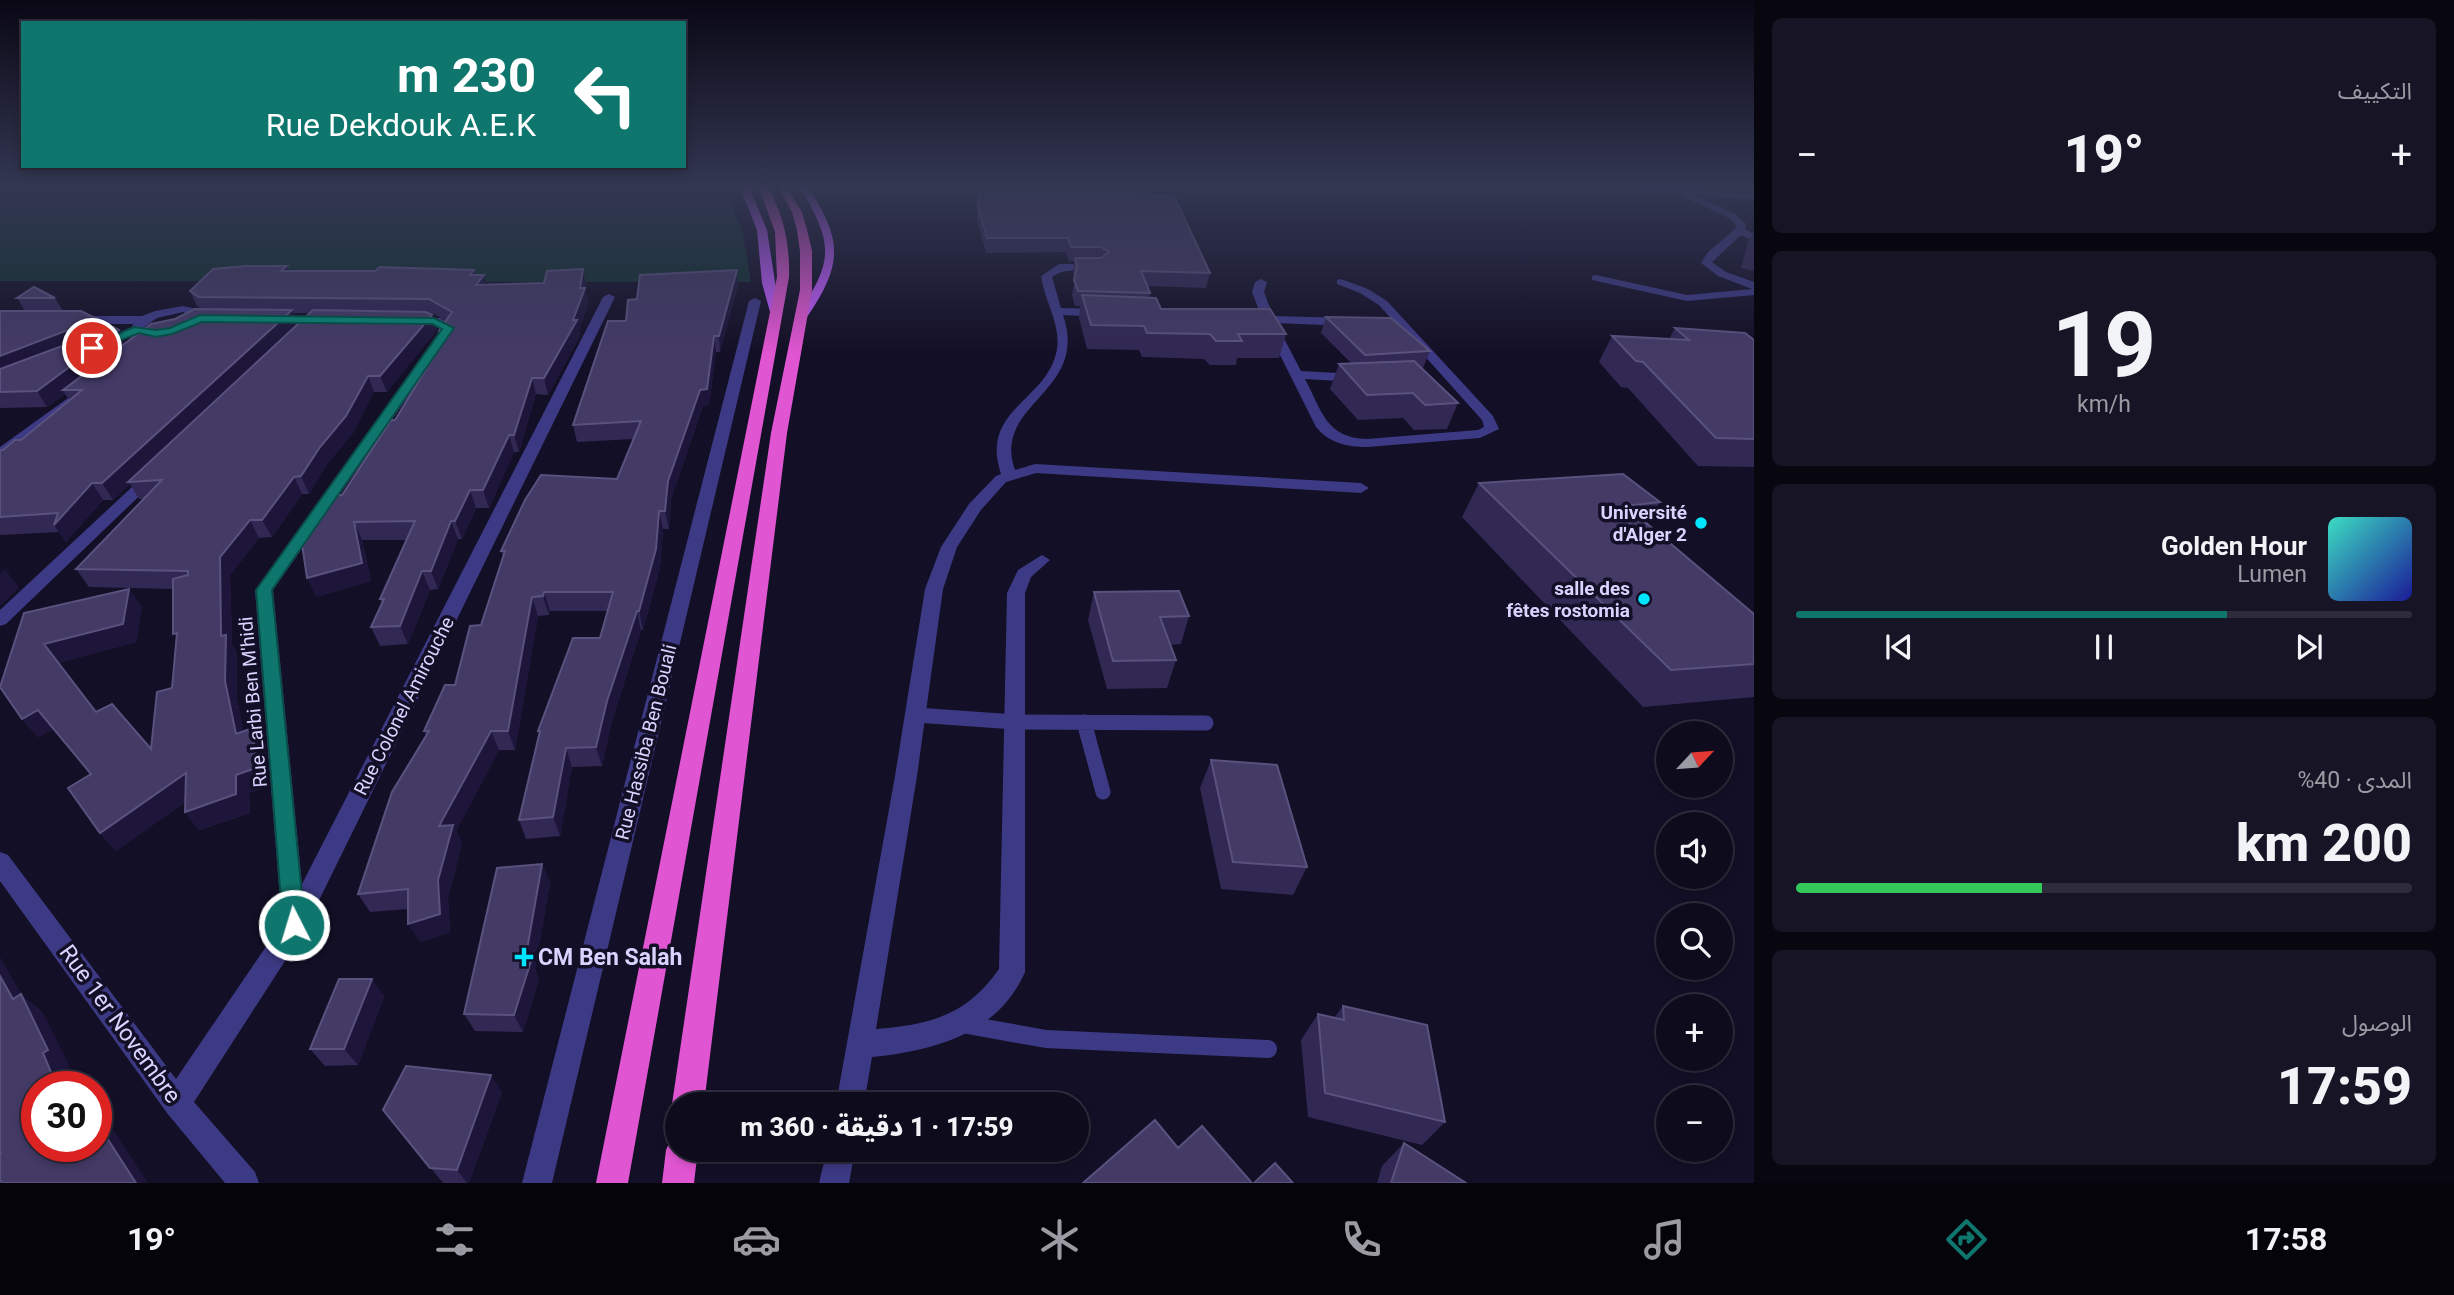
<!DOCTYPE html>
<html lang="ar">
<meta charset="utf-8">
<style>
body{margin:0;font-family:Roboto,"Noto Sans Arabic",sans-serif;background:#171425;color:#f1f3f6;direction:rtl;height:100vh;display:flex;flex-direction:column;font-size:26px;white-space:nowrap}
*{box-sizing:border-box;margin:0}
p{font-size:23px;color:#9b9ba3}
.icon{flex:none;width:38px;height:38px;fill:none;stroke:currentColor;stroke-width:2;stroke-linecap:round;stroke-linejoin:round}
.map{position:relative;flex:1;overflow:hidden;direction:ltr}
.side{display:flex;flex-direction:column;gap:18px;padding:18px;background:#08060f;width:700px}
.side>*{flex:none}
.banner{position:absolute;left:21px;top:21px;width:665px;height:147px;border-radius:0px;box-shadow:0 4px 10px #0003,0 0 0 2px #2e2b3b;direction:rtl;background:#0f766e;color:#fff;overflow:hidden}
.needle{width:46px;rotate:64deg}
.buttons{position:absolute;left:1656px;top:721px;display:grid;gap:14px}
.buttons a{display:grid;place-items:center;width:77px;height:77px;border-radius:50%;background:#0e0b1c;box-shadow:0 4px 10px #0003,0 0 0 2px #2e2b3b;font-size:35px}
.speed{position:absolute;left:21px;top:1071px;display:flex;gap:14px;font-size:35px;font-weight:700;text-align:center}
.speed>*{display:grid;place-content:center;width:91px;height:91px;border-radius:50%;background:#0e0b1c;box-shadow:0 4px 10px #0003,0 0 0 2px #2e2b3b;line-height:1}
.speed .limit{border:10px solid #d22;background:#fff;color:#111}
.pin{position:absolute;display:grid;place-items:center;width:60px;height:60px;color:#fff;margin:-30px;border:4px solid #fff;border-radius:50%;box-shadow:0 2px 7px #0007}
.me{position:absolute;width:77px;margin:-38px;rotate:355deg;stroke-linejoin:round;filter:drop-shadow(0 0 5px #0008)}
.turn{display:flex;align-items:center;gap:24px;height:147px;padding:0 35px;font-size:32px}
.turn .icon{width:91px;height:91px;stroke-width:2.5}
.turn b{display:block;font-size:49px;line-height:60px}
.big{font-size:52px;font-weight:800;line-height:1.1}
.side .card{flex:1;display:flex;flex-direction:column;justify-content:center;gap:10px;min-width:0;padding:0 24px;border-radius:10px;background:#171425}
.side .dial{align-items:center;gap:0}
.dial b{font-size:91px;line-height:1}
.song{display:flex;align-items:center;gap:21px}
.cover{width:84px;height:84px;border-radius:10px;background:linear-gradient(135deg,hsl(170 70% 55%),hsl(240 70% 35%))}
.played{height:7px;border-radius:4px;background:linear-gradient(90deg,#0f766e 70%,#2e2b3b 70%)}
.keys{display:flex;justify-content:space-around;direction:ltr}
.heat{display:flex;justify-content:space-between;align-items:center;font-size:38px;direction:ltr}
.charge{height:10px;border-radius:5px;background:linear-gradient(90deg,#34c759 40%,#2e2b3b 0)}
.trip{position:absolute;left:665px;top:1092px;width:424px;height:70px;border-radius:35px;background:#0e0b1c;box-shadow:0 4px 10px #0003,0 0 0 2px #2e2b3b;font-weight:800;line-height:70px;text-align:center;direction:rtl}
.tabs{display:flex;height:112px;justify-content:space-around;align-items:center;background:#06040b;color:#9b9ba3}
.tabs .icon{width:49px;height:49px}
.tabs .current{color:#0f766e}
.tabs b{font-size:32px;color:#f1f3f6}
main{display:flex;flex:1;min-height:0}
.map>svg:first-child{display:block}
.green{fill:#12302f}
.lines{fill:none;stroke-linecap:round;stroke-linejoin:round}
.service-far1{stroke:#3d3a85;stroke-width:15}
.service{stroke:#3d3a85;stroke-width:18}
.minor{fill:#3d3a85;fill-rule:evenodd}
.primary{fill:#c25bff;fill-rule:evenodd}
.trunk{fill:#e055d1;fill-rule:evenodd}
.wall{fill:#312854;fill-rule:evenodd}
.shaded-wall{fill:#1d163a}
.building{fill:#433a66;stroke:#5a527e;stroke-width:2}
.route{fill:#0f766e;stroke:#0a4d48;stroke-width:2}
.poi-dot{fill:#00e5ff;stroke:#130f26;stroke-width:2.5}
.labels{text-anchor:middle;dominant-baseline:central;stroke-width:7;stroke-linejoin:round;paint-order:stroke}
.poi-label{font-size:19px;font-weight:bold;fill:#d9d4ff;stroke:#130f26;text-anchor:end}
.street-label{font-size:19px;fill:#d9d4ff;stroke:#130f26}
.near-poi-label{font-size:23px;font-weight:bold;fill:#d9d4ff;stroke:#130f26;text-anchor:start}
.near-street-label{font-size:23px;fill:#d9d4ff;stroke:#130f26}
</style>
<main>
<section class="side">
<div class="card"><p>التكييف</p>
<div class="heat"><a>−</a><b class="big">19°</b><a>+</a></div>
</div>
<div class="card dial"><b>19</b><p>km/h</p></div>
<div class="card">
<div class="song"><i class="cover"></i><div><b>Golden Hour</b><p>Lumen</p></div></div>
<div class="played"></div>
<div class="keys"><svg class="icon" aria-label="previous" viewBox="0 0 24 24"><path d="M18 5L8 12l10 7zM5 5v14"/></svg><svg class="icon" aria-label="pause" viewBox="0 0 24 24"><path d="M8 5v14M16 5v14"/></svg><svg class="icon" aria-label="next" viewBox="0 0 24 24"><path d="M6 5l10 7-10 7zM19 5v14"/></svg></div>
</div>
<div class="card"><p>المدى · 40%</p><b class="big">200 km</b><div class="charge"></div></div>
<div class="card"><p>الوصول</p><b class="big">17:59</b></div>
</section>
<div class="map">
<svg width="1754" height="1183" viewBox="0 0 1754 1183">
<rect width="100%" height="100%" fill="#130f26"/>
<!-- green -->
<path class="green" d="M0,187H725L743,234L751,282L0,281Z"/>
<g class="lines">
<!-- service-far1 -->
<path class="service-far1" d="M916,715L1015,722L1206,723
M1084,722L1103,792"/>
<!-- service -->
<path class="service" d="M962,1024L1046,1039L1268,1049"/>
<!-- minor -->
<path class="minor" d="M861,187H869L870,189L865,192Z
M1624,187H1662L1754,194V200L1694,195L1735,214L1746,224L1745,229L1754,234V241L1741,235L1712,262L1726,272L1754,282V295L1687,301L1592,280V276L1596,275L1687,295L1752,289L1718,276L1701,263L1708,252L1735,229L1736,225L1729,218L1684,197L1683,194L1629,190Z
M1059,264H1096L1101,267C1087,276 1070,264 1052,277L1061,308L1104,309L1110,313L1104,317L1063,315C1090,393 991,403 1015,470L1035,464L1361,483L1369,488L1361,493L1036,473L1006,482L981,510L957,547L943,589L917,776L876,1029C930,1025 967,1015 999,969L1007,593L1018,570L1042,555L1050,560L1031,577L1025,593V972C998,1034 933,1051 872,1057L864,1104H836L895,776L925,589L941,547L969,504L996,476L1001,474C979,408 1048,402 1057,349C1061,324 1044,300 1041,276Z
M1261,279L1267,282L1264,292L1273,316L1349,318L1355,322L1349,326L1276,323L1301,371L1356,374L1363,378L1356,382L1305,379C1322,411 1326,438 1367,439L1478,430L1484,427L1482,420L1379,305L1360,293L1337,284V280L1341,279L1368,289L1387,301L1493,416L1499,429L1480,438L1367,447C1347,447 1329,443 1316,427L1264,323L1255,319L1261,315L1252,292L1255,282Z
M609,294L615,297L303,933L194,1102L255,1172L259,1183H225L167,1113L0,881V852L8,855L176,1079L282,923L255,590L441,332L442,329L437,325L406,324V318H440L452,325L453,332L273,590L302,884L603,297Z
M755,298L761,301L552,1183H522L749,301Z
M183,306L202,310L206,318L174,334L153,337L138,333L102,348L98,347V341L132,327L133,324H76L70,320L76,316H142L155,311ZM183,312L194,317C178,326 162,334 144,327L157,318Z
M75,393L82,397L80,400L0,458V447Z
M152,471L157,473L160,476L157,479L6,624L0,626V610L147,473Z
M827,1150H855L849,1183H819Z"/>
<!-- primary -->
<path class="primary" d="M740,187H749L767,230L780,314L770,312L762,283L757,230Z
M800,187H808C843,241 843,264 807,317L803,319L797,315C835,260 833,243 800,187Z"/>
<!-- trunk -->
<path class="trunk" d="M778,187H786L802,212L807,230L812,251V290L787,433L704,1104H677V1115L672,1104L771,433L800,290V251L797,230L792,212Z
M765,188L769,189C784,216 790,246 789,277L628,1183H596L777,277L775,232L760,191Z
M677,1136V1150H698L694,1183H662L666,1150L671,1139Z"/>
</g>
<!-- wall -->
<path class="wall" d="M979,187L1210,273L1206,288L1147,286L1150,293L1149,297L1161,309L1286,334L1279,358H1237L1236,365H1210L1204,359L1142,357L1139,350L1087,349L1079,318L1080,306H1075L1072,295L1075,279L1073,273L1074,261H1069L1066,252L986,253L977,220Z
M1754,232V271L1741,268L1748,241Z
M287,266L290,271L475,275L487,285L544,283L583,269L586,284L585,289L588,303L579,330L580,336L548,395L536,394L519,452H514L489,508H476L462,539H458L438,589L430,590L408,644L380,646L371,627L382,604L380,599L407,540H362L371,581L316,597L342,495L395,420L443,341L439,331L446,321L434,314H431L437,330L387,392H374L353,433L327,464L309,494H302L272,537L259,538L230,575L232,645L237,653V699L243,731L253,728L265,747L268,787L249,793L250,813L199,830L185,812V802L116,851L100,833L91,774L53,729L38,737L22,719L0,687L142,607L136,642L58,663L96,712L151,749L172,688L176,639L173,589L89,587L76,569L144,499H139L130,484L113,500H103L66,542L59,532L0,535V450H3L21,440L69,400L65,394L47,407L0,408V311H25L17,298H55L63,311L97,319L103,330H119L126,343L175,319L202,309L197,306L190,291ZM293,313H310L298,324Z
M737,270L738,285L720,352H716L709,405L703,406L671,499L669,529H663L660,568L643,630H641L612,721L602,766L572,767L560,836L526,839L519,820L539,736L538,731L600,638L608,611H550L549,615L538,616L515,750H499L456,831L462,844L448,898L450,932L420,942L408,909L370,912L358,894L426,736L424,731L455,685L481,625L503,557L501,551L617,479L634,439L577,442L573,425L637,299Z
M1326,317L1430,351L1423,368H1421L1458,403L1447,429L1414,430L1403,418L1358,420L1330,389L1339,364L1351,363L1321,333Z
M1675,328L1754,340V467L1698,466L1628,388L1621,387L1599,362L1612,336L1669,339Z
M1479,483L1660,502L1647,523L1754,614V697L1643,707L1462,517Z
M1094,592L1189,616L1181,644L1170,645L1176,660L1167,688L1107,689L1088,620Z
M1211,760L1307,867L1293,895L1221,889L1200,788Z
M542,864L550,883L535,969L539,979L523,1032L475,1031L464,1014Z
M372,979L384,997L358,1065L325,1066L310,1049Z
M1343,1006L1445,1122L1422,1145L1308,1117L1301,1040L1318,1014L1334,1018Z
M502,1092L469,1183H443L383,1110Z
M1404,1143L1466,1183H1377L1382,1166Z"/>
<!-- shaded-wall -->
<path class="shaded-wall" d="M287,266L293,280L281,271Z
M583,269L586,284L585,289L588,303L579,330L580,336L548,395L544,378L580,288Z
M474,270L478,283L484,275L488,289L481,301L470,275Z
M737,270L738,285L720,352L719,336Z
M292,310L298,326L128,482L130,484L113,500L102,483Z
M432,315L437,330L387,392L380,376Z
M97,319L106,335L0,376V356Z
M119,330L128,346L63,390L65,394L47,407L37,391Z
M714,336L716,352L709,405L703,406L671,499L669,529L665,511L668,481Z
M368,376L374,392L353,433L327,464L309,494L301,476Z
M532,378L536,394L519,452L514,435Z
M509,435L514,452L489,508L483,490Z
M294,477L302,494L272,537L262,520Z
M92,483L103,500L66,542L54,525Z
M470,490L476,508L462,539L455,521Z
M659,511L663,529L660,568L643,630L639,611Z
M250,520L259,538L230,575L232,645L237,653V699L248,753L236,734L225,681L221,636L220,557Z
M451,521L458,539L438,589L431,571Z
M354,522L362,540L371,581L316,597L307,578Z
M5,569L19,588L0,606V574Z
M422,571L430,590L408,644L400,626Z
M129,589L142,607L136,642L58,663L44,644Z
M544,592L550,611L549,615L543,596Z
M532,597L538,616L515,750L508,731Z
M637,611L641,630L612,721L602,766L596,747L607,701Z
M38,710L54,729L38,737L22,719Z
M253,728L265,747L268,787L249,793L250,813L199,830L185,812L236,775Z
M491,731L499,750L456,831L462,844L448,898L450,932L420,942L408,924L439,826Z
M566,748L572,767L560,836L553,817Z
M186,773L199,792L116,851L100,833Z
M542,864L550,883L535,970L539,979L523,1032L514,1015Z
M0,957L22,995L42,1011L70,1067L65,1070L72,1087H57L13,999L0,976Z
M372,979L384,997L358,1065L344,1049Z
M491,1075L502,1092L469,1183H467L457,1170Z
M96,1113L108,1122L148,1183H136L96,1121Z"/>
<!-- building -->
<path class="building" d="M979,187H1100L1120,190L1124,194L1174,196L1210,273L1141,271L1150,293L1078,291L1074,280L1077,265L1075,258H1101L1109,252L1101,247H1071L1068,238H987L978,206Z
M246,266H287L281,271H375L380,267L474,270L470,275H484L476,285L544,283L547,271L583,269L580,288H585L573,320H577L544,378H532L514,435H509L483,490H470L455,521H451L431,571H422L400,626L371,627L384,599H380L415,521L354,522L362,563L307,578L302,544L337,495H342L391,420H395L446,336L439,331L452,312L429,299L199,297L190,291L213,269Z
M737,270L719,336H714L707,389L700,390L668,481L665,511H659L656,549L639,611H637L607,701L596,747L566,748L553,817L519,820L540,731H538L573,638H600L613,592H544L543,596L532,597L508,731H491L439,826L453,825L438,880L440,914L408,924V889L358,894L392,792L429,731H424L445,685H455L470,626L481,625L505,551H501L525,500L541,475L617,479L641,421L573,425L608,321H626L628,300L637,299L640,275Z
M34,287L55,298H17Z
M1082,295L1156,298L1161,309H1270L1286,334H1238L1242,341H1216L1210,334L1147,333L1144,326L1091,325Z
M195,309L292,310L102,483H92L54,525L58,513L0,517V450H3L15,440H21L82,390H63L151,324L175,319Z
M313,310L426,312L432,315L380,376H368L346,416L320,447L301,476L294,477L262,520H250L220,557L221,636L226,635L225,681L236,734L253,728L256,768L236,775V794L185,812L186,773L100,833L68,788L91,774L38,710L22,719L0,687L24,613L129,589L123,624L44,644L96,712L112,704L151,749L157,692L172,688L177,633L173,634V579L188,575V571L76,569L162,480L128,482Z
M0,311H81L97,319L0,356Z
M1326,317L1391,318L1430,351L1365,355Z
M113,327L119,330L37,391L0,392V369Z
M1675,328L1745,333L1754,340V439L1716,438L1643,362L1636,361L1612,336L1689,340Z
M1414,361L1458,403L1425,405L1413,393L1367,395L1339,364Z
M1623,474L1660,502L1626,506L1754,614V664L1671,670L1479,483Z
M1179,591L1189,616L1160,617L1176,660L1113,661L1094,592Z
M1211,760L1277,765L1307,867L1233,862Z
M542,864L525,961H531L514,1015L464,1014L497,868Z
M0,976L13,999L21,994L48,1050L43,1053L57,1087H37V1146H96V1121L136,1183H2L0,1180V1154L1,1153L0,1150Z
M339,979H372L344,1049H310Z
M1343,1006L1427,1025L1445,1122L1325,1093L1318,1014L1344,1020Z
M406,1066L491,1075L457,1170L430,1168L383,1110Z
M1155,1120L1178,1148L1202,1126L1252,1183H1083Z
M1404,1143L1466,1183H1391Z
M1275,1163L1293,1183H1254Z"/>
<!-- sky -->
<linearGradient id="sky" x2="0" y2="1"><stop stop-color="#0a0815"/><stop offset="0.53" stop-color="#333752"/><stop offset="1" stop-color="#333752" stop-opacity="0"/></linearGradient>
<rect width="1754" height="353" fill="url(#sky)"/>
<!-- route -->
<path class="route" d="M200,315L434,318L454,328L272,590L305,925L302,932L294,935L286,932L283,925L256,590L442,329L432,324L202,322L172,334L156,337L139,333L96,350L86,348L134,327L156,330L170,328Z"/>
<!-- markers -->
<g class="poi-dot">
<circle cx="1701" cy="523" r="7"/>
<circle cx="1644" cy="599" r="7"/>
<path d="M520.5 946.5h7v7h7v7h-7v7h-7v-7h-7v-7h7z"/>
</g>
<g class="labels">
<!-- poi labels -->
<g class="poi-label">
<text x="1687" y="512">Université<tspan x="1687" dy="22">d'Alger 2</tspan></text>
<text x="1630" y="588">salle des<tspan x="1630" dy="22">fêtes rostomia</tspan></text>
</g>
<!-- street labels -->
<g class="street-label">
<text transform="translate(253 702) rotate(-95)">Rue Larbi Ben M'hidi</text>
<text transform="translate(404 706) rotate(-63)">Rue Colonel Amirouche</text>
<text transform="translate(646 742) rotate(-76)">Rue Hassiba Ben Bouali</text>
</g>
<!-- near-poi labels -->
<g class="near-poi-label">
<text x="538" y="957">CM Ben Salah</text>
</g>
<!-- near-street labels -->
<g class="near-street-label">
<text transform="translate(120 1024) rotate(54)">Rue 1er Novembre</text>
</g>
</g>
</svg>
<div class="buttons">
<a><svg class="needle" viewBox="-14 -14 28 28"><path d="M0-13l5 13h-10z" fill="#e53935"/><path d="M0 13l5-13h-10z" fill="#9b9ba3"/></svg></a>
<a><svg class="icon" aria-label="sound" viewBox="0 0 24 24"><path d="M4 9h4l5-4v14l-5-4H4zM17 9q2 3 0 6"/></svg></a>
<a><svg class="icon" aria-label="search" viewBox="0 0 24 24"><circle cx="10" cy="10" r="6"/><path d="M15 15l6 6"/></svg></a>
<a>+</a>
<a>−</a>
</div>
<div class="speed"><div class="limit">30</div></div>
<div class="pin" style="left:92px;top:348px;background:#d93025"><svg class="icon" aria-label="arrive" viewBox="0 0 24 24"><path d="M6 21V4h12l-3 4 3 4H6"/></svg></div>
<svg class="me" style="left:294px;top:925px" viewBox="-20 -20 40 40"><circle r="17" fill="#0f766e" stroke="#fff" stroke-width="3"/><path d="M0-11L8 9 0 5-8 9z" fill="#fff"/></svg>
<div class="trip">17:59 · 1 دقيقة · 360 m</div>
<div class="banner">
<div class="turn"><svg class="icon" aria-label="left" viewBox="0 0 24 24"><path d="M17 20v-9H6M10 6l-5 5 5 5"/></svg><div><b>230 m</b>Rue Dekdouk A.E.K</div></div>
</div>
</div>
</main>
<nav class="tabs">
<b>17:58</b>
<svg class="icon current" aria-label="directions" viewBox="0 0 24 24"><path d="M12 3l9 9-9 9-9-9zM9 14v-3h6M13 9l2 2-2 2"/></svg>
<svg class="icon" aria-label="music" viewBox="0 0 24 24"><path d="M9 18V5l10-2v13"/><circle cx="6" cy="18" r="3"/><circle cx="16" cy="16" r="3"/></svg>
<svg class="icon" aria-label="phone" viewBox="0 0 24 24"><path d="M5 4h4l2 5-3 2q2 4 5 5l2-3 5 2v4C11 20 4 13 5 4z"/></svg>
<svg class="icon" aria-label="climate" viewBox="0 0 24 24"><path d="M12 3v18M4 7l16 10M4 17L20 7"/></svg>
<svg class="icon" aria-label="car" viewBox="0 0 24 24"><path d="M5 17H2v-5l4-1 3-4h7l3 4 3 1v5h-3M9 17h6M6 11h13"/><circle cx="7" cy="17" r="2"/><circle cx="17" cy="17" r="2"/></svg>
<svg class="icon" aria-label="filters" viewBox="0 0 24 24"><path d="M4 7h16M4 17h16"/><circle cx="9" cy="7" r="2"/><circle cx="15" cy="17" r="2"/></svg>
<b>19°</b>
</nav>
